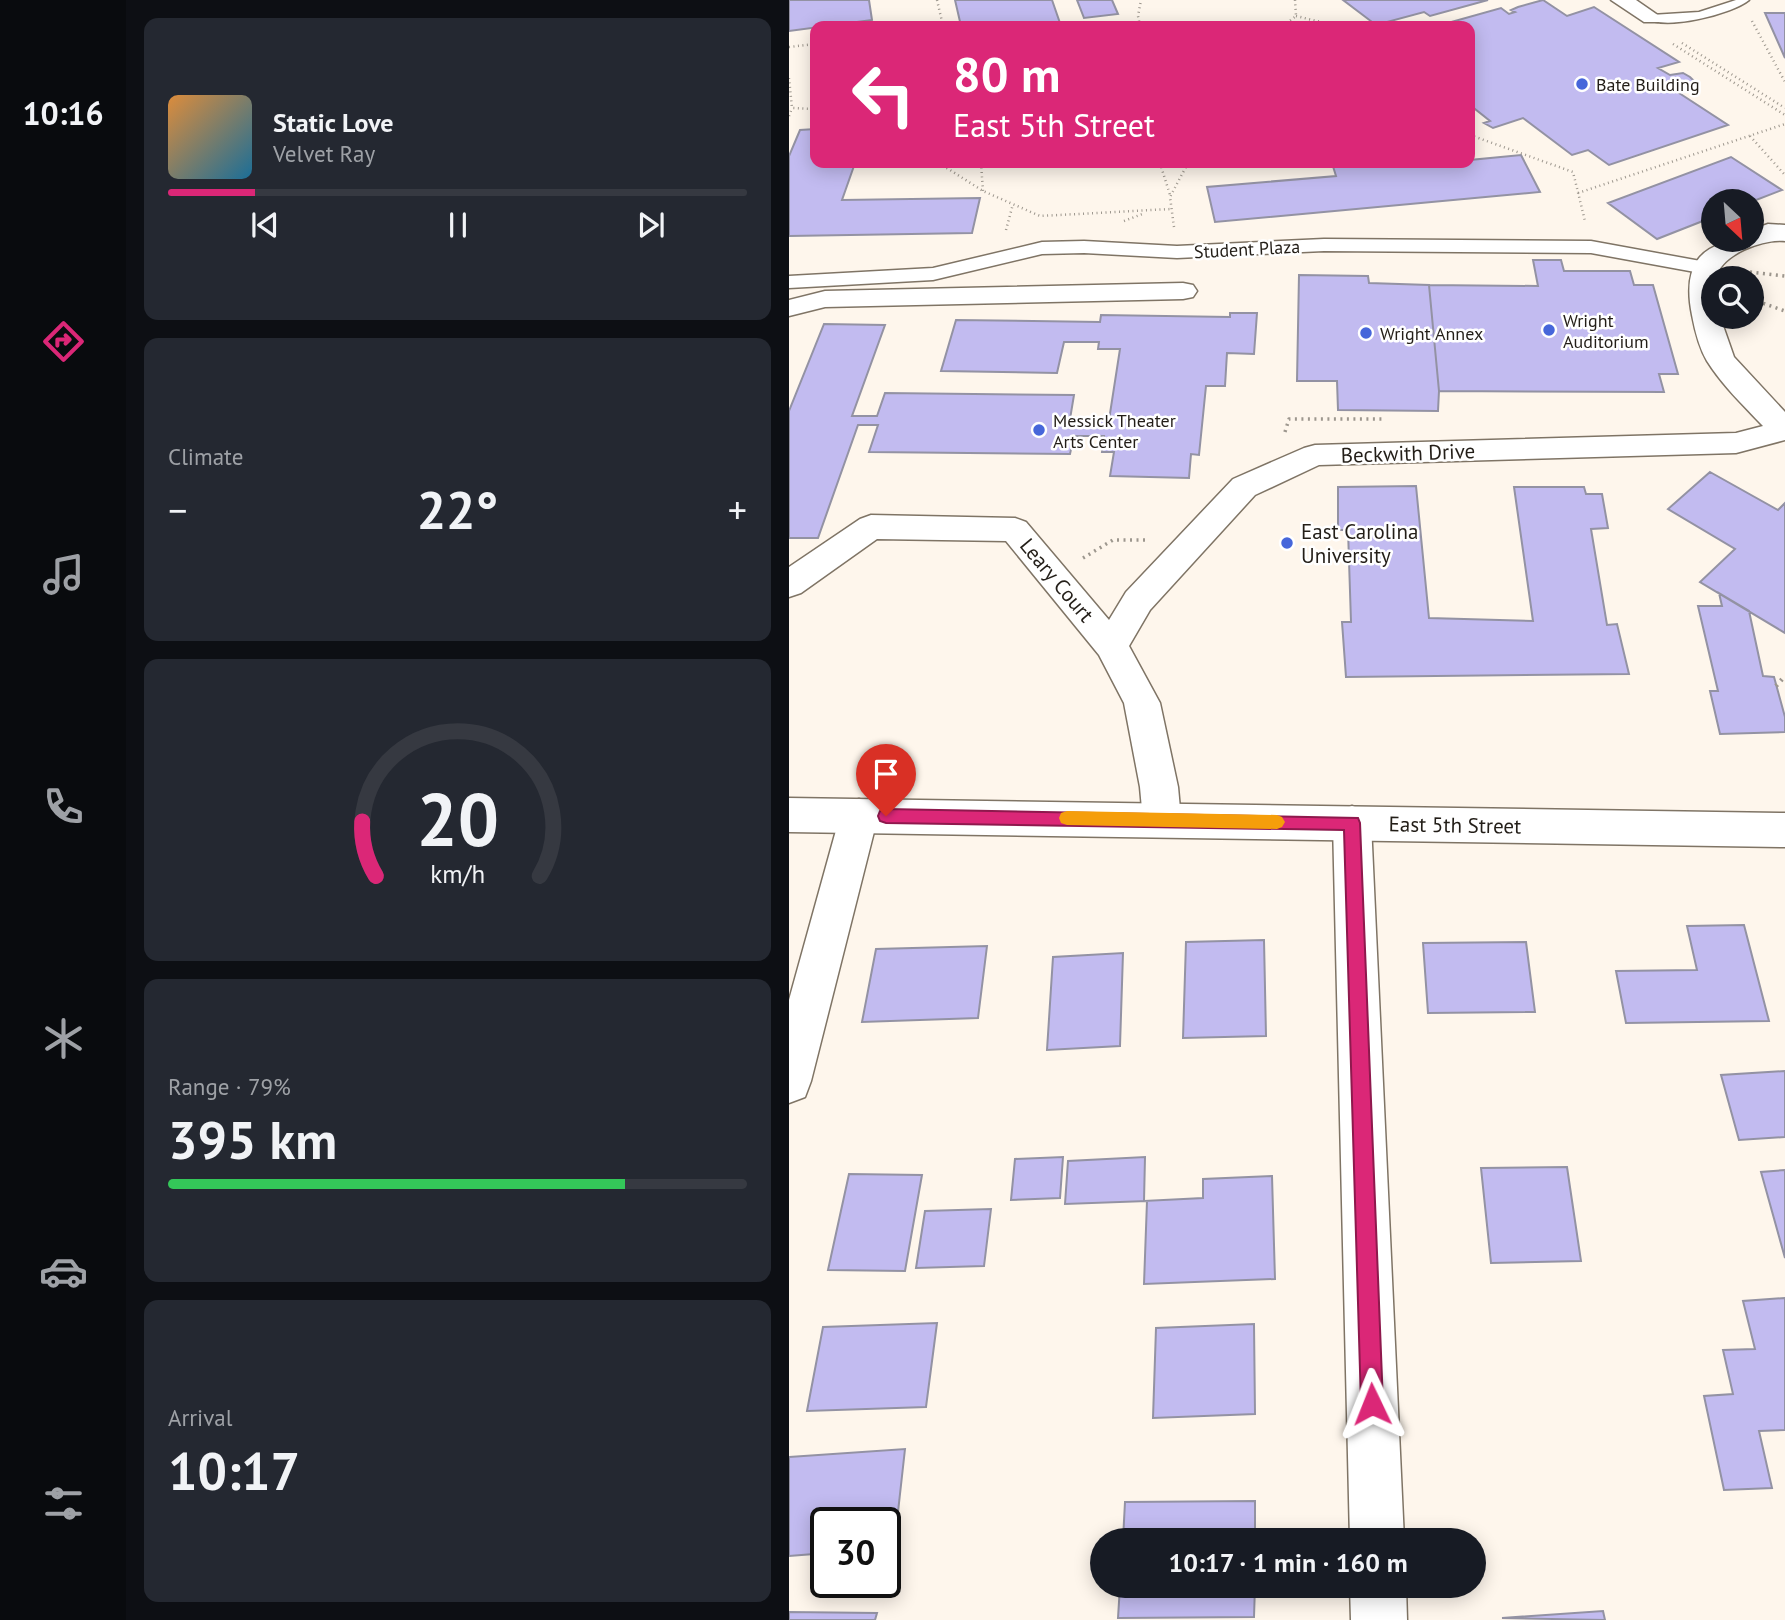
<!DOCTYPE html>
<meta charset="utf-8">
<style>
body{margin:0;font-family:"PT Sans",sans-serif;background:#242831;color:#f1f3f6;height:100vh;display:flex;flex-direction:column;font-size:26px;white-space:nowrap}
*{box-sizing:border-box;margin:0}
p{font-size:23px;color:#9ea1a6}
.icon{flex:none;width:38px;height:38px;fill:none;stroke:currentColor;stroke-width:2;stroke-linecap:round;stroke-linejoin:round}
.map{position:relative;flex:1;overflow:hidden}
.drawer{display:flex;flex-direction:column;gap:18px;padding:18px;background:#0d0f14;width:663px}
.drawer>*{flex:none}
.hud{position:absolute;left:21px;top:21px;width:665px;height:147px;border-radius:14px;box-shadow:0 4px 18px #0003;background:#db2777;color:#fff;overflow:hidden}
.needle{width:46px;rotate:154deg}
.buttons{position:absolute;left:912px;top:189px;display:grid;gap:14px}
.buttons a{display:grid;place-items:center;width:63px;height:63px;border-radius:50%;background:#171b24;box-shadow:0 4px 18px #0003;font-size:35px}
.speed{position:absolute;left:21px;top:1507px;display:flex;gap:14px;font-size:35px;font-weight:700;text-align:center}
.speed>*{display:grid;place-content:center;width:91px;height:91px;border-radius:50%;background:#171b24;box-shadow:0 4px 18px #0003;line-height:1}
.speed .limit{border:4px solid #111;border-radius:10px;background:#fff;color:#111}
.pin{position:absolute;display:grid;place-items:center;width:60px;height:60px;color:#fff;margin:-72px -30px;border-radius:50% 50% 50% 0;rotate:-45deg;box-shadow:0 0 7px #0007}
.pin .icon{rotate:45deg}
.me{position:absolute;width:77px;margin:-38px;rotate:358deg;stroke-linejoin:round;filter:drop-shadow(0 0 5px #0008)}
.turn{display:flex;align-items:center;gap:24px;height:147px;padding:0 28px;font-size:32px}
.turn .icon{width:91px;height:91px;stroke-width:2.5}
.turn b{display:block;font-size:49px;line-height:60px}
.big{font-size:52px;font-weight:800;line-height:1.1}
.drawer .tile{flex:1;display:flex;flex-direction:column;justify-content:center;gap:10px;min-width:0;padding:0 24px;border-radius:14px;background:#242831}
.drawer .dial{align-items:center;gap:0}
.dial svg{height:182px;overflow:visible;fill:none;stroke:#363941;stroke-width:7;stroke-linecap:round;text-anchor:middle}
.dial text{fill:#f1f3f6;stroke:none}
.song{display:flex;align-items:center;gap:21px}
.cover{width:84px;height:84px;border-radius:10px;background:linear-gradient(135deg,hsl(30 70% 55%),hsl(200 70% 35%))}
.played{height:7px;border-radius:4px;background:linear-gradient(90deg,#db2777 15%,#363941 15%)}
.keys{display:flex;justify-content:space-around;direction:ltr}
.heat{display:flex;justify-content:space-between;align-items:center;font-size:38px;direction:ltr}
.charge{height:10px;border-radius:5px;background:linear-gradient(90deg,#34c759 79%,#363941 0)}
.trip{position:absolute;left:301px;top:1528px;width:396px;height:70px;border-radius:35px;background:#171b24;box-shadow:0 4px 18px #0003;font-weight:800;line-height:70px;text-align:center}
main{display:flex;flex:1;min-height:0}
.dock{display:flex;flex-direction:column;width:126px;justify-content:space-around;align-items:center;background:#090b0e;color:#9ea1a6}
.dock .icon{width:49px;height:49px}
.dock .selected{color:#db2777}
.dock b{font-size:32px;color:#f1f3f6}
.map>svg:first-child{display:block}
.building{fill:#c2bbf0;stroke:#9392a3;stroke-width:2}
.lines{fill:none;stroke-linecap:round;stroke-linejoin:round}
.service-casing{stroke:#7f7465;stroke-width:3}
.pedestrian-casing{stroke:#7f7465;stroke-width:3}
.minor-casing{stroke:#7f7465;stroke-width:3}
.secondary-casing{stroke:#7f7465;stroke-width:3}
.path-far2{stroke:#9d978e;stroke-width:2.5;stroke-dasharray:1 3.5;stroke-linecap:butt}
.path-far1{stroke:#9d978e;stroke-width:3.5;stroke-dasharray:2 4.5;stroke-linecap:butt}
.path{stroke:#9d978e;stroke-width:4.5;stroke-dasharray:2 5;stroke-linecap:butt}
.service{fill:#fff;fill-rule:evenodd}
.pedestrian{fill:#fff;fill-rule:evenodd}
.minor{fill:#fff;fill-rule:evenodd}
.secondary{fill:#fff;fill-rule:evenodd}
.route{fill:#db2777;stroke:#8e194d;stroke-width:2}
.slow{fill:#f59e0b}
.poi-dot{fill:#4666da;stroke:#fff;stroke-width:2.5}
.labels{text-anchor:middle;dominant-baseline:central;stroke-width:5;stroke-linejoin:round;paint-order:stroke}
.far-poi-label{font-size:18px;fill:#231e18;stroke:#fff;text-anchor:start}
.far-street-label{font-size:18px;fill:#231e18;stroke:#fff}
.street-label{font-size:21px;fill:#231e18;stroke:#fff}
.poi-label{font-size:21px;fill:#231e18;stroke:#fff;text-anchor:start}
</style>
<main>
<nav class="dock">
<b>10:16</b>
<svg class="icon selected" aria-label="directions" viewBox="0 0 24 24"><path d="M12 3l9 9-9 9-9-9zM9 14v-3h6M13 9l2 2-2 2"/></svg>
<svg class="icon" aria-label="music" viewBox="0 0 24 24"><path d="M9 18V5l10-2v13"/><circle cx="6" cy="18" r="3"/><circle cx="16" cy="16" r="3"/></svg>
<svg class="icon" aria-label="phone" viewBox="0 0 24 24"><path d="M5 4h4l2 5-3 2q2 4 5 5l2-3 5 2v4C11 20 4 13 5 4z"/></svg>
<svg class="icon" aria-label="climate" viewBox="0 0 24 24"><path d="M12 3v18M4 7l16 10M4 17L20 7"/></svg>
<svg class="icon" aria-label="car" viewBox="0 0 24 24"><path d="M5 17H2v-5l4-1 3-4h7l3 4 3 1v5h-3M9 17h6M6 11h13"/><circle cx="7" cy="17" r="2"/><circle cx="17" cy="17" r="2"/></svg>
<svg class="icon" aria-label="filters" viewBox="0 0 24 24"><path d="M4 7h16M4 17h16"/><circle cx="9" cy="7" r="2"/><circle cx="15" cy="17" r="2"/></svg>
</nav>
<section class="drawer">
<div class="tile">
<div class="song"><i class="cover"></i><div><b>Static Love</b><p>Velvet Ray</p></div></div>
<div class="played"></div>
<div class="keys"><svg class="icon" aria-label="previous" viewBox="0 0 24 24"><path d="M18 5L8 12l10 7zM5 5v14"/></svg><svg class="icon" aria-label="pause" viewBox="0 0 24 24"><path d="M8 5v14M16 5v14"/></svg><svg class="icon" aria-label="next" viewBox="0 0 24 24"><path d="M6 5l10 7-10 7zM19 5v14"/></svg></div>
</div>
<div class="tile"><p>Climate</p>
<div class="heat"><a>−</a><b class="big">22°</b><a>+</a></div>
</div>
<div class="tile dial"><svg viewBox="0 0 100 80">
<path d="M14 69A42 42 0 1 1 86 69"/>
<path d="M14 69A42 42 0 0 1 8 45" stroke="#db2777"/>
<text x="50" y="56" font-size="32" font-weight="700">20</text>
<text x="50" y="72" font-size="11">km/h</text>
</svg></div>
<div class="tile"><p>Range · 79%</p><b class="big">395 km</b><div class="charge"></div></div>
<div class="tile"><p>Arrival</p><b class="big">10:17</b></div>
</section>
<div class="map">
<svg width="996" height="1620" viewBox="0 0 996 1620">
<rect width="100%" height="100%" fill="#fef6ec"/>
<!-- building -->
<path class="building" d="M0,0H80L83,20L0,31Z
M166,0H263L272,26H172Z
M288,0H323L329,14L295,18Z
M554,0H699L641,16L635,12L587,25Z
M754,0L778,16L805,7L890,62L869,68L881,75L894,73L901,77L907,83L887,91L939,125L820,165L799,150L783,155L734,118L704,128L695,123L701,121L681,105V26H648L712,8L720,14L726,12L722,10L729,7Z
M976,13H996V58Z
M26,129V163H66L53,200L191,198L183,233L0,236V156L11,130Z
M732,155L751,192L426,222L418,187L547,176L543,163H613L614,166L681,163V160Z
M942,157L993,190L962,202L924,201V217L868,239L819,203Z
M744,260H772L775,271H841L845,285H864L889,374H870L875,392L650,391L640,285L749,286Z
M510,275L579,276L580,283L640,285L650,391L649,411L549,410L548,381H508Z
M441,313H468L465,354L438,353L436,386H417L410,455L402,454L400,478L321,476L325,452H313L315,436H285L281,454L80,452L89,425H69L29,538H0V411L35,324L96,325L63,416H88L96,393L285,395L281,419L320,420L331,349H309L310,342H275L268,373L152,371L167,320L311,322L312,315L441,317Z
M921,472L989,510L996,503V633L911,582L946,549L879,509Z
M627,486L640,618L744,621L725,487H795L797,494H813L819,528L802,529L818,625L828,624L840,674L557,677L553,622H562L559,530H549V487Z
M930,593L960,611L974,676L985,677L996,717V732L931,734L921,691H929L909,606H933Z
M955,925L980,1021L837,1023L827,971L908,970L898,926Z
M475,940L477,1036L394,1038L397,942Z
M737,942L746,1012L639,1013L634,943Z
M198,946L189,1018L73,1022L87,949Z
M334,953L331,1046L258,1050L264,957Z
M996,1071V1137L950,1140L932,1075Z
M274,1157L271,1198L222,1200L226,1159Z
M356,1157L355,1201L414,1198V1179L483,1176L486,1279L355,1284L358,1201L276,1204L279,1161Z
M778,1167L792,1261L702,1263L692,1168Z
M996,1170V1258L972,1172Z
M60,1174L133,1175L116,1271L39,1270Z
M202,1209L195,1266L127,1268L136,1211Z
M996,1298V1430L970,1431L983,1488L935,1490L915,1396L944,1394L934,1350L966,1349L954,1301Z
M148,1323L137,1407L18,1411L34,1327Z
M465,1324L466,1414L364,1418L367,1328Z
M116,1449L105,1548H96V1522H37V1553L0,1556V1457Z
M466,1501V1540H334L336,1502Z
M331,1586H466L465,1617L329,1618Z
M814,1611L816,1620L713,1618Z
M0,1612L88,1613L86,1620H0Z"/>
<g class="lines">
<!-- service casing -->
<g class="service-casing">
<path id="service" d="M947,0H960C943,14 876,31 857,18L862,15L910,12Z"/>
</g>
<!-- pedestrian casing -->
<g class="pedestrian-casing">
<path id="pedestrian" d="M535,239L802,241L917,262L927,268L917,274L802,253L535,251L388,258L295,253L253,254L144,280L0,288V276L144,268L253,242L295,241L388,246Z"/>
</g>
<!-- minor casing -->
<g class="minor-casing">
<path id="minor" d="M822,0H847L873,18L869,22H855Z
M979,224L996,225V241C974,239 932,254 927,278H924V317H931L945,357L996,412V440L947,453L530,465L466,495L361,610L340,646L371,703L389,787L392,820L387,832L373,837L359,832L354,820L351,787L335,703L310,655L217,541L88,539L12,593L0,597V567L71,519L82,515L226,518L237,522L320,620L337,592L444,479L515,448L526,445L947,433L974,426C954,405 933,385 918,361C910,347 906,331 903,315C893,265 911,240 962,240V230Z
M394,283L404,285L408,291L404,297L394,299L36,307L0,316V300L36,291Z
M70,799L84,804L89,816L22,1081L16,1097L0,1103V1000L51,816L56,804Z
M563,806L577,811L582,823L615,1540H561L544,823L549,811Z
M561,1586H617L618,1620H562Z"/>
</g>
<!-- secondary casing -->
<g class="secondary-casing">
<path id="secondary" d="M0,798L996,813V847L0,832Z"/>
</g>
<!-- path-far2 -->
<path class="path-far2" d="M148,0L154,26
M507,16L548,26
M963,21L996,82
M351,26L349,16L352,0
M494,26L507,16L506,0
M893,43L996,108
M884,44L996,115
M0,47L26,44
M0,78L3,108L26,109
M0,116L3,108
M681,135L784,172L796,221
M961,136L996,175
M150,163L194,191L251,216L382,209
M192,163L194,191
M371,163L381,195
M789,193L996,124
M335,221L356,213
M385,227L381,197L399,163
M217,230L224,204"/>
<!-- path-far1 -->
<path class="path-far1" d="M961,272L996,276
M962,299L996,311
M496,432L500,419H594
M294,558L324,540H358"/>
<!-- path -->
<path class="path" d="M987,686L996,676"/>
<!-- service -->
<use href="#service" class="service"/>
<!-- pedestrian -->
<use href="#pedestrian" class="pedestrian"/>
<!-- minor -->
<use href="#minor" class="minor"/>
<!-- secondary -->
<use href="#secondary" class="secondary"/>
</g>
<!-- route -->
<path class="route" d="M97,809L569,818L571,823L594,1404L590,1412L583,1415L575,1412L572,1404L555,830L97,823L91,821L89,816L91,811Z"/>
<!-- slow -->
<path class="slow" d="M278,811L488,815L493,817L496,822L493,827L488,829L278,825L272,823L270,818L272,813Z"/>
<!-- markers -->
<g class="poi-dot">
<circle cx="793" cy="84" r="7"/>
<circle cx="760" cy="330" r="7"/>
<circle cx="577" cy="333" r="7"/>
<circle cx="250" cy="430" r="7"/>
<circle cx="498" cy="543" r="7"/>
</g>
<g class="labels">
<!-- far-poi labels -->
<g class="far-poi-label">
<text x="807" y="84">Bate Building</text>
<text x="774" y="320">Wright<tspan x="774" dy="21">Auditorium</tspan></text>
<text x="591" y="333">Wright Annex</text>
<text x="264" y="420">Messick Theater<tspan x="264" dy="21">Arts Center</tspan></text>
</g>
<!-- far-street labels -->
<g class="far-street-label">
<text transform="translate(458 249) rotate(-3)">Student Plaza</text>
</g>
<!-- street labels -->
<g class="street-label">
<text transform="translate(619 453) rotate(-2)">Beckwith Drive</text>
<text transform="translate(268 580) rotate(50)">Leary Court</text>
<text transform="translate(666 825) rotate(1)">East 5th Street</text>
</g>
<!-- poi labels -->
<g class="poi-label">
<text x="512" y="531">East Carolina<tspan x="512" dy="24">University</tspan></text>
</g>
</g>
</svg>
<div class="buttons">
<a><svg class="needle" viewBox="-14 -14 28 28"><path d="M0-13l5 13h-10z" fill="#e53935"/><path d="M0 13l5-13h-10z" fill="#9ea1a6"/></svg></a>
<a><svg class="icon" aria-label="search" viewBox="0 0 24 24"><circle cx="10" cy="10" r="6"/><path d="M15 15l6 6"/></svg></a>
</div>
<div class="speed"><div class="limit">30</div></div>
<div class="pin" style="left:97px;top:816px;background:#d93025"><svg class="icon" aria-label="arrive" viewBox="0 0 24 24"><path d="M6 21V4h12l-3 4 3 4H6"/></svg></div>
<svg class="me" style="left:583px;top:1404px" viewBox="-20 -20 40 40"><path d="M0-17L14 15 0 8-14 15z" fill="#db2777" stroke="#fff" stroke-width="4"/></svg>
<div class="trip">10:17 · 1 min · 160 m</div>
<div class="hud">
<div class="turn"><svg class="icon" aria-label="left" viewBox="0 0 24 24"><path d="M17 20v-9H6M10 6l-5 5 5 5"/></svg><div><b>80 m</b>East 5th Street</div></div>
</div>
</div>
</main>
